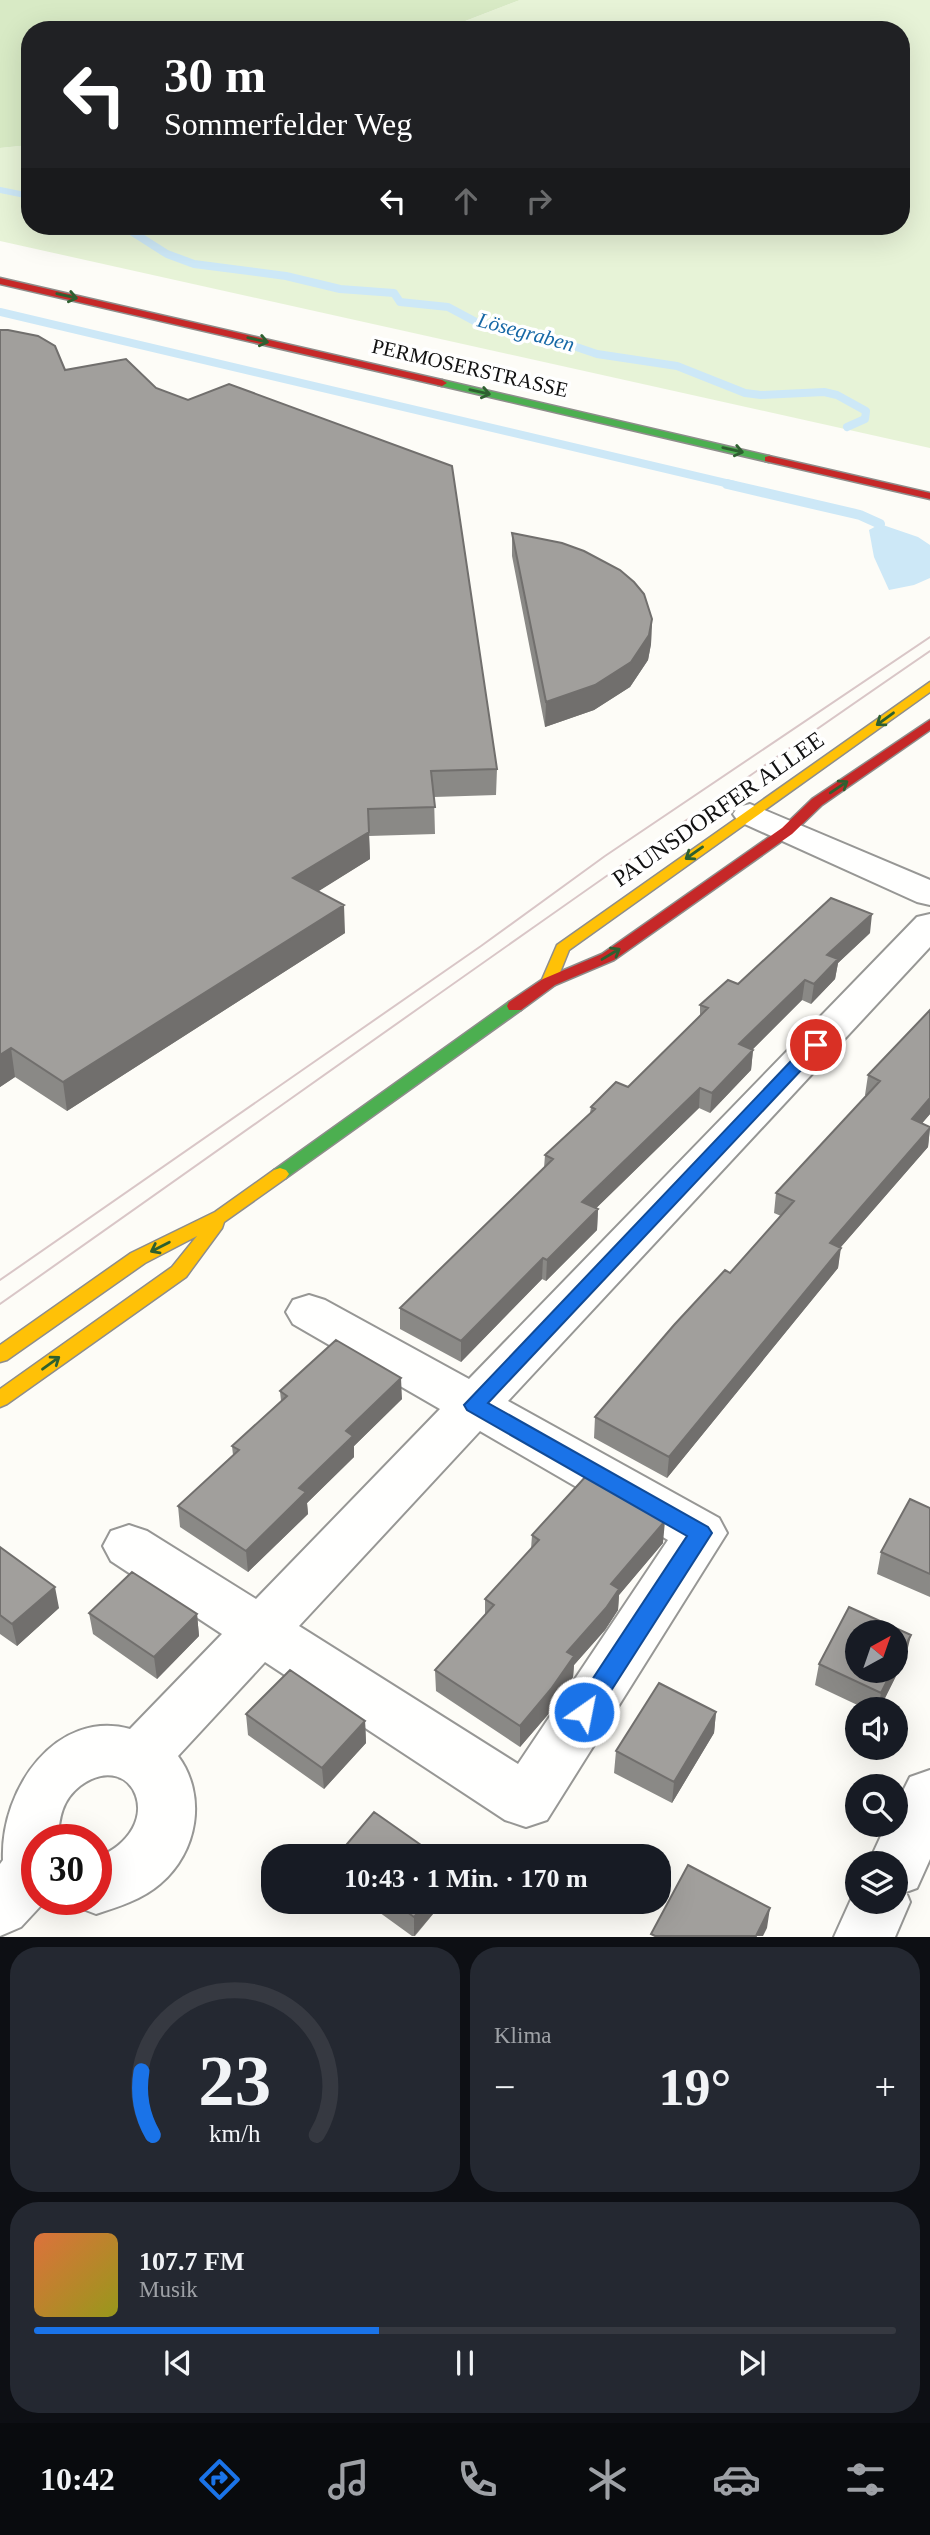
<!DOCTYPE html>
<html lang="de">
<meta charset="utf-8">
<style>
body{margin:0;font-family:"Times New Roman",serif;background:#242831;color:#f1f3f6;height:100vh;display:flex;flex-direction:column;font-size:26px;white-space:nowrap}
*{box-sizing:border-box;margin:0}
p{font-size:23px;color:#9ea1a6}
.icon{flex:none;width:38px;height:38px;fill:none;stroke:currentColor;stroke-width:2;stroke-linecap:round;stroke-linejoin:round}
.map{position:relative;height:1937px;overflow:hidden}
.panel{display:flex;flex-direction:column;gap:10px;padding:10px;background:#0d0f14;flex:1}
.panel>*{flex:none}
.guide{position:absolute;left:21px;top:21px;width:889px;height:214px;border-radius:28px;box-shadow:0 7px 28px #0002;background:#202124;color:#fff;overflow:hidden}
.needle{width:46px;rotate:40deg}
.buttons{position:absolute;left:845px;top:1620px;display:grid;gap:14px}
.buttons a{display:grid;place-items:center;width:63px;height:63px;border-radius:50%;background:#171b24;box-shadow:0 7px 28px #0002;font-size:35px}
.speed{position:absolute;left:21px;top:1824px;display:flex;gap:14px;font-size:35px;font-weight:700;text-align:center}
.speed>*{display:grid;place-content:center;width:91px;height:91px;border-radius:50%;background:#171b24;box-shadow:0 7px 28px #0002;line-height:1}
.speed .limit{border:10px solid #d22;background:#fff;color:#111}
.pin{position:absolute;display:grid;place-items:center;width:60px;height:60px;color:#fff;margin:-30px;border:4px solid #fff;border-radius:50%;box-shadow:0 2px 7px #0007}
.me{position:absolute;width:77px;margin:-38px;rotate:33deg;stroke-linejoin:round;filter:drop-shadow(0 0 5px #0008)}
.turn{display:flex;align-items:center;gap:24px;height:147px;padding:0 28px;font-size:32px}
.turn .icon{width:91px;height:91px;stroke-width:2.5}
.turn b{display:block;font-size:49px;line-height:60px}
.lanes{display:flex;align-items:center;height:66px;padding:0 28px;background:#0003;justify-content:center;gap:35px;direction:ltr}
.lanes .off{opacity:.35}
.big{font-size:52px;font-weight:700;line-height:1.1}
.panel .card{flex:1;display:flex;flex-direction:column;justify-content:center;gap:10px;min-width:0;padding:0 24px;border-radius:28px;background:#242831}
.panel .dial{align-items:center;gap:0}
.dial svg{height:182px;overflow:visible;fill:none;stroke:#363941;stroke-width:7;stroke-linecap:round;text-anchor:middle}
.dial text{fill:#f1f3f6;stroke:none}
.song{display:flex;align-items:center;gap:21px}
.cover{width:84px;height:84px;border-radius:10px;background:linear-gradient(135deg,hsl(20 70% 55%),hsl(60 70% 35%))}
.played{height:7px;border-radius:4px;background:linear-gradient(90deg,#1a73e8 40%,#363941 40%)}
.keys{display:flex;justify-content:space-around;direction:ltr}
.heat{display:flex;justify-content:space-between;align-items:center;font-size:38px;direction:ltr}
.panel .tiles{flex:1;display:grid;gap:10px;grid-template-columns:1fr 1fr}
.card:last-child{grid-column:span 2}
.trip{position:absolute;left:261px;top:1844px;width:410px;height:70px;border-radius:28px;background:#171b24;box-shadow:0 7px 28px #0002;font-weight:700;line-height:70px;text-align:center}
.tabs{display:flex;height:112px;justify-content:space-around;align-items:center;background:#090b0e;color:#9ea1a6}
.tabs .icon{width:49px;height:49px}
.tabs .current{color:#1a73e8}
.tabs b{font-size:32px;color:#f1f3f6}
.map>svg:first-child{display:block}
.green{fill:#e7f3d7}
.forest{fill:#d8eac5}
.water{fill:#cde8f7}
.lines{fill:none;stroke-linecap:round;stroke-linejoin:round}
.stream-far2{stroke:#cde8f7;stroke-width:6}
.stream-far1{stroke:#cde8f7;stroke-width:8}
.stream{stroke:#cde8f7;stroke-width:10}
.street-casing{stroke:#979795;stroke-width:4}
.fast-casing{stroke:#8e8d8b;stroke-width:3}
.slow-casing{stroke:#8e8d8b;stroke-width:3}
.jam-casing{stroke:#8e8d8b;stroke-width:3}
.street{fill:#fffffe;fill-rule:evenodd}
.fast{fill:#4caf50;fill-rule:evenodd}
.slow{fill:#ffc107;fill-rule:evenodd}
.jam{fill:#c62828;fill-rule:evenodd}
.tram{stroke:#d9c6c7;stroke-width:2}
.wall{fill:#8a8986}
.shaded-wall{fill:#716f6d}
.building{fill:#a19f9c;stroke:#716f6d;stroke-width:2}
.oneway{stroke:#2e6030}
.route{fill:#1a73e8;stroke:#114b97;stroke-width:2}
.labels{text-anchor:middle;dominant-baseline:central;stroke-width:7;stroke-linejoin:round;paint-order:stroke}
.far-water-label{font-size:21px;font-style:italic;fill:#1768a6;stroke:#fff}
.far-street-label{font-size:21px;fill:#111;stroke:#fff}
.street-label{font-size:24px;fill:#111;stroke:#fff}
</style>
<div class="map">
<svg width="930" height="1937" viewBox="0 0 930 1937">
<rect width="100%" height="100%" fill="#fdfcf7"/>
<!-- green -->
<path class="green" d="M520,0H930V448L0,241V148L30,145V226H901V30H442Z"/>
<!-- forest -->
<path class="forest" d="M0,0H520L442,30H30V145L0,148Z"/>
<!-- water -->
<path class="water" d="M880,524L918,537L930,545V578L914,585L889,590L874,557L869,530Z"/>
<g class="lines">
<!-- stream-far2 -->
<path class="stream-far2" d="M0,190L30,196"/>
<!-- stream-far1 -->
<path class="stream-far1" d="M123,226L167,254L194,264L286,276L340,289L394,293L400,302L448,307L478,323L532,332L597,354L677,366L745,393L761,395L824,392L837,395L866,411L865,419L847,427
M0,312L734,485"/>
<!-- stream -->
<path class="stream" d="M727,484L860,515L880,524"/>
<!-- street casing -->
<g class="street-casing">
<path id="street" d="M750,804L930,880V905L917,902L738,821L733,814L738,807Z
M930,914V947L508,1401L719,1518L727,1533L547,1820L526,1827L505,1820L265,1662L178,1756C207,1795 198,1852 160,1884C143,1899 118,1907 96,1914L75,1906L72,1899H96V1858C171,1828 133,1746 80,1786C62,1800 59,1818 58,1839H37V1899H47L21,1927L0,1936V1864L3,1860C0,1788 57,1709 130,1729L222,1634L111,1561L103,1546L111,1531L129,1525L147,1531L256,1599L440,1409L293,1324L286,1312L293,1300L309,1295L325,1300L469,1379L917,917ZM480,1431L668,1540L518,1764L299,1626Z
M930,1770V1859L917,1888L906,1892L910,1902L895,1937H834L858,1884V1902H896V1864H868L886,1825H896V1805L910,1777Z"/>
</g>
<!-- fast casing -->
<g class="fast-casing">
<path id="fast" d="M442,380L769,456L774,459L769,462L438,385L437,383Z
M515,1001L521,1002L523,1006L521,1010L286,1178H274L271,1174L274,1170L509,1002Z"/>
</g>
<!-- slow casing -->
<g class="slow-casing">
<path id="slow" d="M930,682V692L569,950L555,985H543L541,982L557,945Z
M280,1168L286,1170L289,1174L286,1178L224,1222L222,1228L186,1277L7,1404L0,1407V1389L172,1267L197,1236L145,1263L7,1360L0,1362V1345L131,1253L215,1212L274,1170Z"/>
</g>
<!-- jam casing -->
<g class="jam-casing">
<path id="jam" d="M0,278L442,380L447,383L442,386L0,284Z
M769,456L930,493V499L765,461V457Z
M930,720V730L822,805L792,834L614,960L555,985L521,1010H509L507,1006L509,1002L543,979L602,954L782,828L812,799Z"/>
</g>
<!-- street -->
<use href="#street" class="street"/>
<!-- fast -->
<use href="#fast" class="fast"/>
<!-- slow -->
<use href="#slow" class="slow"/>
<!-- jam -->
<use href="#jam" class="jam"/>
<!-- tram -->
<path class="tram" d="M0,1280L481,946L605,856L930,637
M0,1304C310,1086 618,865 930,651"/>
</g>
<!-- wall -->
<path class="wall" d="M65,370L497,769L496,795L434,797L435,834L369,836L370,859L318,891L345,933L67,1111L15,1077L0,1087Z
M512,533L652,619L651,644L648,660L630,687L594,710L545,727L512,556Z
M870,933L838,963L835,979L811,1004L802,1000L752,1050H753L751,1070L710,1113L699,1108L596,1208L598,1209L597,1230L546,1281L542,1279L461,1362L400,1329V1308L544,1168L545,1155L590,1113L591,1107L628,1087L700,1017V1005L738,984Z
M930,1010V1114L922,1123L930,1127L928,1147L840,1248L838,1268L667,1478L594,1438L595,1417L730,1273L781,1216L774,1213L776,1193L866,1096L865,1095L868,1075Z
M280,1391L402,1399L354,1446V1457L307,1503L308,1514L248,1572L180,1527L178,1506L233,1455L232,1446L281,1401Z
M930,1508V1597L877,1574L881,1552Z
M532,1535L663,1543L619,1595L618,1610L605,1630L574,1665L573,1677L551,1711L520,1747L436,1691L435,1670L485,1615V1599L531,1549Z
M0,1547L59,1608L17,1646L0,1634Z
M89,1613L197,1614L199,1636L157,1679L93,1634Z
M906,1656L879,1710H868L815,1685L819,1664Z
M716,1712L714,1733L672,1803L614,1773L616,1751Z
M246,1714L365,1721L366,1743L324,1789L248,1735Z
M365,1902H443L415,1936H412Z"/>
<!-- shaded-wall -->
<path class="shaded-wall" d="M652,619L651,644L648,660L630,687L594,710L545,727L546,702Z
M369,832L370,859L295,906L293,878Z
M344,905L345,933L67,1111L63,1082Z
M872,914L870,933L838,963L835,979L811,1004L814,984L827,955Z
M805,980L802,1000L737,1065L739,1044Z
M11,1048L15,1077L0,1087V1055Z
M753,1050L751,1070L710,1113L712,1093Z
M700,1088L699,1108L581,1223L582,1202Z
M930,1098V1114L909,1139L912,1119Z
M930,1128L928,1147L827,1263L830,1243Z
M598,1209L597,1230L546,1281L547,1260Z
M841,1248L838,1268L667,1478L669,1457Z
M543,1258L542,1279L461,1362V1341Z
M401,1378L402,1399L354,1446V1457L307,1503L308,1514L248,1572L246,1551L346,1431Z
M665,1521L663,1543L619,1595L618,1610L605,1630L574,1665L573,1677L551,1711L520,1747V1726L567,1652L611,1584Z
M55,1587L59,1608L17,1646L12,1624Z
M197,1614L199,1636L157,1679L154,1657Z
M911,1635L906,1656L879,1710H878L881,1693L892,1671H896V1663Z
M716,1712L714,1733L672,1803L674,1782Z
M365,1721L366,1743L324,1789L322,1768Z
M426,1902H443L414,1936V1917Z
M770,1908L767,1928L763,1936H756Z"/>
<!-- building -->
<path class="building" d="M0,330H8L38,336L55,346L65,370L126,359L156,388L188,400L229,384L452,466L497,769L431,771L435,807L368,809L369,832L293,878L344,905L63,1082L11,1048L0,1055Z
M512,533L562,543L584,551L620,570L634,582L644,594L652,619L649,635L631,662L595,685L546,702Z
M831,898L872,914L827,955L838,959L814,984L805,980L739,1044L753,1050L712,1093L700,1088L582,1202L598,1209L547,1260L543,1258L461,1341L400,1308L553,1159L545,1155L595,1109L591,1107L616,1082L628,1087L708,1008L700,1005L728,980L738,984Z
M930,1010V1098L912,1119L930,1127V1128L830,1243L841,1248L669,1457L595,1417L674,1325L725,1270L730,1273L794,1201L776,1193L880,1081L868,1075Z
M336,1340L401,1378L346,1431L353,1436L299,1488L306,1492L246,1551L178,1506L239,1450L232,1446L287,1396L280,1391Z
M587,1475L665,1521L611,1584L619,1589L606,1608L567,1652L574,1656L551,1689L520,1726L435,1670L494,1605L485,1599L539,1540L532,1535Z
M910,1499L930,1508V1574L881,1552Z
M0,1547L55,1587L12,1624L0,1615Z
M132,1572L197,1614L154,1657L89,1613Z
M849,1607L911,1635L896,1663V1633H858V1671H892L881,1693L819,1664Z
M290,1670L365,1721L322,1768L246,1714Z
M659,1683L716,1712L674,1782L616,1751Z
M374,1812L438,1857H336Z
M688,1865L770,1908L756,1936H655L651,1934Z
M393,1902H426L414,1917Z"/>
<!-- one-way arrows -->
<defs><path id="oneway-shaft" d="M-6 0H5M1.5-3L5.5 0L1.5 3" fill="none" stroke-width="1.6" stroke-linecap="round" stroke-linejoin="round" transform="scale(1.75)"/></defs>
<g class="oneway">
<use href="#oneway-shaft" transform="translate(67 296) rotate(13)"/>
<use href="#oneway-shaft" transform="translate(258 340) rotate(13)"/>
<use href="#oneway-shaft" transform="translate(480 392) rotate(13)"/>
<use href="#oneway-shaft" transform="translate(733 450) rotate(13)"/>
<use href="#oneway-shaft" transform="translate(885 719) rotate(144)"/>
<use href="#oneway-shaft" transform="translate(839 787) rotate(-34)"/>
<use href="#oneway-shaft" transform="translate(694 853) rotate(145)"/>
<use href="#oneway-shaft" transform="translate(611 954) rotate(-31)"/>
<use href="#oneway-shaft" transform="translate(160 1247) rotate(153)"/>
<use href="#oneway-shaft" transform="translate(51 1363) rotate(-36)"/>
</g>
<!-- route -->
<path class="route" d="M816,1040L824,1045L822,1048L488,1403L708,1527L712,1533L593,1719L584,1722L576,1719L573,1712L576,1704L687,1536L467,1410L464,1405L810,1041Z"/>
<g class="labels">
<!-- far-water labels -->
<g class="far-water-label">
<text transform="translate(526 332) rotate(15)">Lösegraben</text>
</g>
<!-- far-street labels -->
<g class="far-street-label">
<text transform="translate(470 368) rotate(13)">PERMOSERSTRASSE</text>
</g>
<!-- street labels -->
<g class="street-label">
<text transform="translate(718 809) rotate(-35)">PAUNSDORFER ALLEE</text>
</g>
</g>
</svg>
<div class="buttons">
<a><svg class="needle" viewBox="-14 -14 28 28"><path d="M0-13l5 13h-10z" fill="#e53935"/><path d="M0 13l5-13h-10z" fill="#9ea1a6"/></svg></a>
<a><svg class="icon" aria-label="sound" viewBox="0 0 24 24"><path d="M4 9h4l5-4v14l-5-4H4zM17 9q2 3 0 6"/></svg></a>
<a><svg class="icon" aria-label="search" viewBox="0 0 24 24"><circle cx="10" cy="10" r="6"/><path d="M15 15l6 6"/></svg></a>
<a><svg class="icon" aria-label="layers" viewBox="0 0 24 24"><path d="M12 4l9 5-9 5-9-5zM3 14l9 5 9-5"/></svg></a>
</div>
<div class="speed"><div class="limit">30</div></div>
<div class="pin" style="left:816px;top:1045px;background:#d93025"><svg class="icon" aria-label="arrive" viewBox="0 0 24 24"><path d="M6 21V4h12l-3 4 3 4H6"/></svg></div>
<svg class="me" style="left:584px;top:1712px" viewBox="-20 -20 40 40"><circle r="17" fill="#1a73e8" stroke="#fff" stroke-width="3"/><path d="M0-11L8 9 0 5-8 9z" fill="#fff"/></svg>
<div class="trip">10:43 · 1 Min. · 170 m</div>
<div class="guide">
<div class="turn"><svg class="icon" aria-label="left" viewBox="0 0 24 24"><path d="M17 20v-9H6M10 6l-5 5 5 5"/></svg><div><b>30 m</b>Sommerfelder Weg</div></div>
<div class="lanes"><svg class="icon" aria-label="left" viewBox="0 0 24 24"><path d="M17 20v-9H6M10 6l-5 5 5 5"/></svg><svg class="icon off" aria-label="ahead" viewBox="0 0 24 24"><path d="M12 20V5M6 11l6-6 6 6"/></svg><svg class="icon off" aria-label="right" viewBox="0 0 24 24"><path d="M7 20v-9h11M14 6l5 5-5 5"/></svg></div>
</div>
</div>
<section class="panel">
<div class="tiles">
<div class="card dial"><svg viewBox="0 0 100 80">
<path d="M14 69A42 42 0 1 1 86 69"/>
<path d="M14 69A42 42 0 0 1 9 41" stroke="#1a73e8"/>
<text x="50" y="56" font-size="32" font-weight="700">23</text>
<text x="50" y="72" font-size="11">km/h</text>
</svg></div>
<div class="card"><p>Klima</p>
<div class="heat"><a>−</a><b class="big">19°</b><a>+</a></div>
</div>
<div class="card">
<div class="song"><i class="cover"></i><div><b>107.7 FM</b><p>Musik</p></div></div>
<div class="played"></div>
<div class="keys"><svg class="icon" aria-label="previous" viewBox="0 0 24 24"><path d="M18 5L8 12l10 7zM5 5v14"/></svg><svg class="icon" aria-label="pause" viewBox="0 0 24 24"><path d="M8 5v14M16 5v14"/></svg><svg class="icon" aria-label="next" viewBox="0 0 24 24"><path d="M6 5l10 7-10 7zM19 5v14"/></svg></div>
</div>
</div>
</section>
<nav class="tabs">
<b>10:42</b>
<svg class="icon current" aria-label="directions" viewBox="0 0 24 24"><path d="M12 3l9 9-9 9-9-9zM9 14v-3h6M13 9l2 2-2 2"/></svg>
<svg class="icon" aria-label="music" viewBox="0 0 24 24"><path d="M9 18V5l10-2v13"/><circle cx="6" cy="18" r="3"/><circle cx="16" cy="16" r="3"/></svg>
<svg class="icon" aria-label="phone" viewBox="0 0 24 24"><path d="M5 4h4l2 5-3 2q2 4 5 5l2-3 5 2v4C11 20 4 13 5 4z"/></svg>
<svg class="icon" aria-label="climate" viewBox="0 0 24 24"><path d="M12 3v18M4 7l16 10M4 17L20 7"/></svg>
<svg class="icon" aria-label="car" viewBox="0 0 24 24"><path d="M5 17H2v-5l4-1 3-4h7l3 4 3 1v5h-3M9 17h6M6 11h13"/><circle cx="7" cy="17" r="2"/><circle cx="17" cy="17" r="2"/></svg>
<svg class="icon" aria-label="filters" viewBox="0 0 24 24"><path d="M4 7h16M4 17h16"/><circle cx="9" cy="7" r="2"/><circle cx="15" cy="17" r="2"/></svg>
</nav>
